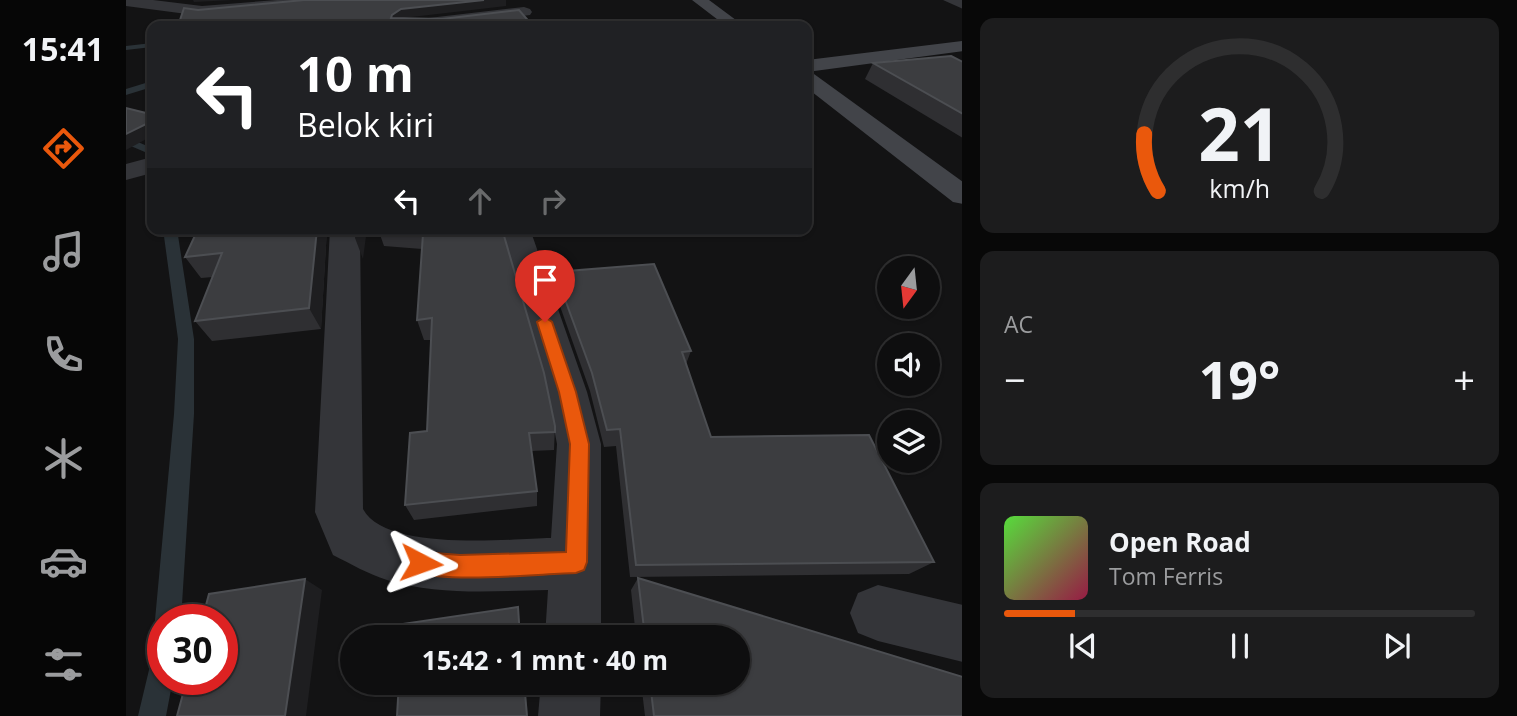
<!DOCTYPE html>
<html lang="id">
<meta charset="utf-8">
<style>
body{margin:0;font-family:"Open Sans",sans-serif;background:#1c1c1d;color:#f1f3f6;height:100vh;display:flex;flex-direction:column;font-size:26px;white-space:nowrap}
*{box-sizing:border-box;margin:0}
p{font-size:23px;color:#9b9c9e}
.icon{flex:none;width:38px;height:38px;fill:none;stroke:currentColor;stroke-width:2;stroke-linecap:round;stroke-linejoin:round}
.map{position:relative;flex:1;overflow:hidden}
.drawer{display:flex;flex-direction:column;gap:18px;padding:18px;background:#080808;width:555px}
.drawer>*{flex:none}
.banner{position:absolute;left:21px;top:21px;width:665px;height:214px;border-radius:14px;box-shadow:0 2px 5px #0004,0 0 0 2px #2e2e2f;background:#202124;color:#fff;overflow:hidden}
.needle{width:46px;rotate:195deg}
.controls{position:absolute;left:751px;top:256px;display:grid;gap:14px}
.controls a{display:grid;place-items:center;width:63px;height:63px;border-radius:50%;background:#0e0e0f;box-shadow:0 2px 5px #0004,0 0 0 2px #2e2e2f;font-size:35px}
.speed{position:absolute;left:21px;top:604px;display:flex;gap:14px;font-size:35px;font-weight:700;text-align:center}
.speed>*{display:grid;place-content:center;width:91px;height:91px;border-radius:50%;background:#0e0e0f;box-shadow:0 2px 5px #0004,0 0 0 2px #2e2e2f;line-height:1}
.speed .limit{border:10px solid #d22;background:#fff;color:#111}
.pin{position:absolute;display:grid;place-items:center;width:60px;height:60px;color:#fff;margin:-72px -30px;border-radius:50% 50% 50% 0;rotate:-45deg;box-shadow:0 0 7px #0007}
.pin .icon{rotate:45deg}
.me{position:absolute;width:77px;margin:-38px;rotate:94deg;stroke-linejoin:round;filter:drop-shadow(0 0 5px #0008)}
.turn{display:flex;align-items:center;gap:24px;height:147px;padding:0 35px;font-size:32px}
.turn .icon{width:91px;height:91px;stroke-width:2.5}
.turn b{display:block;font-size:49px;line-height:60px}
.lanes{display:flex;align-items:center;height:66px;padding:0 35px;background:#0003;justify-content:center;gap:35px;direction:ltr}
.lanes .off{opacity:.35}
.big{font-size:52px;font-weight:700;line-height:1.1}
.drawer .card{flex:1;display:flex;flex-direction:column;justify-content:center;gap:10px;min-width:0;padding:0 24px;border-radius:14px;background:#1c1c1d}
.drawer .dial{align-items:center;gap:0}
.dial svg{height:182px;overflow:visible;fill:none;stroke:#2e2e2f;stroke-width:7;stroke-linecap:round;text-anchor:middle}
.dial text{fill:#f1f3f6;stroke:none}
.song{display:flex;align-items:center;gap:21px}
.cover{width:84px;height:84px;border-radius:10px;background:linear-gradient(135deg,hsl(110 70% 55%),hsl(340 70% 35%))}
.played{height:7px;border-radius:4px;background:linear-gradient(90deg,#ea580c 15%,#2e2e2f 15%)}
.keys{display:flex;justify-content:space-around;direction:ltr}
.heat{display:flex;justify-content:space-between;align-items:center;font-size:38px;direction:ltr}
.trip{position:absolute;left:214px;top:625px;width:410px;height:70px;border-radius:35px;background:#0e0e0f;box-shadow:0 2px 5px #0004,0 0 0 2px #2e2e2f;font-weight:700;line-height:70px;text-align:center}
main{display:flex;flex:1;min-height:0}
.tab-bar{display:flex;flex-direction:column;width:126px;justify-content:space-around;align-items:center;background:#060606;color:#9b9c9e}
.tab-bar .icon{width:49px;height:49px}
.tab-bar .current{color:#ea580c}
.tab-bar b{font-size:32px;color:#f1f3f6}
.map>svg:first-child{display:block}
.lines{fill:none;stroke-linecap:round;stroke-linejoin:round}
.stream{fill:#2a3237;fill-rule:evenodd}
.street{fill:#343539;fill-rule:evenodd}
.secondary{fill:#424449;fill-rule:evenodd}
.wall{fill:#2f2f32}
.shaded-wall{fill:#1e1e20}
.building{fill:#3c3d40;stroke:#4c4e52;stroke-width:2}
.route{fill:#ea580c;stroke:#983908;stroke-width:2}
</style>
<main>
<nav class="tab-bar">
<b>15:41</b>
<svg class="icon current" aria-label="directions" viewBox="0 0 24 24"><path d="M12 3l9 9-9 9-9-9zM9 14v-3h6M13 9l2 2-2 2"/></svg>
<svg class="icon" aria-label="music" viewBox="0 0 24 24"><path d="M9 18V5l10-2v13"/><circle cx="6" cy="18" r="3"/><circle cx="16" cy="16" r="3"/></svg>
<svg class="icon" aria-label="phone" viewBox="0 0 24 24"><path d="M5 4h4l2 5-3 2q2 4 5 5l2-3 5 2v4C11 20 4 13 5 4z"/></svg>
<svg class="icon" aria-label="climate" viewBox="0 0 24 24"><path d="M12 3v18M4 7l16 10M4 17L20 7"/></svg>
<svg class="icon" aria-label="car" viewBox="0 0 24 24"><path d="M5 17H2v-5l4-1 3-4h7l3 4 3 1v5h-3M9 17h6M6 11h13"/><circle cx="7" cy="17" r="2"/><circle cx="17" cy="17" r="2"/></svg>
<svg class="icon" aria-label="filters" viewBox="0 0 24 24"><path d="M4 7h16M4 17h16"/><circle cx="9" cy="7" r="2"/><circle cx="15" cy="17" r="2"/></svg>
</nav>
<div class="map">
<svg width="837" height="716" viewBox="0 0 837 716">
<rect width="100%" height="100%" fill="#131314"/>
<g class="lines">
<!-- stream -->
<path class="stream" d="M26,43V47L0,50V46Z
M26,81V87L0,95V89Z
M0,137L26,148V155L0,144Z
M37,229H51L68,339V414L55,620H37V630L33,629L29,620L48,414L52,339Z
M37,645V679H47L40,716H12L28,649Z"/>
<!-- street -->
<path class="street" d="M0,0H27L76,6L151,0H212L205,4L76,16L0,6Z
M817,0H837V9Z
M398,7L404,9L406,12L404,15L317,26H269L277,21Z
M26,157V173L0,180V164Z
M204,229H234L237,509C260,552 382,539 425,538L431,444L421,392L374,229H404L461,392L475,444V637H419L422,590C368,591 313,596 261,580C242,574 225,564 207,555L189,512Z
M752,585L837,605V662L752,641L732,633L724,613L732,593Z
M415,682H475L474,716H412Z"/>
<!-- secondary -->
<path class="secondary" d="M566,0H583L618,26H600Z
M837,41V51L681,72V60Z
M681,72L688,74L837,182V204L827,202L681,88Z"/>
</g>
<!-- wall -->
<path class="wall" d="M837,62V138L739,79L747,63Z
M72,229H201L195,329L86,341L69,321L87,277L75,278L59,257Z
M252,229H315V232L429,426L428,450L405,451L411,491V506L288,520L279,505L301,431L305,340H298L291,320L296,249L258,246Z
M429,272L565,351L560,364L585,437L808,562L783,574L504,577L490,446L478,447L464,391L429,292Z
M512,578L837,716H519L515,682H611V637H510L505,590Z"/>
<!-- shaded-wall -->
<path class="shaded-wall" d="M67,0H107L68,2Z
M358,0H380V6L277,18H265L266,15L275,9Z
M22,123H26V136L0,150V134Z
M191,229H201L195,329L183,308Z
M230,229H241L237,259L229,238Z
M179,579L196,590L180,716H159Z
M398,682H399L402,716H401Z"/>
<!-- building -->
<path class="building" d="M178,0H358L275,9L266,15L265,18L316,19L393,10L407,26H52L58,8L72,10Z
M825,56L837,62V114L747,63Z
M26,97V123H22L0,134V108L20,113Z
M72,229H191L183,308L69,321L96,253L59,257Z
M357,229H376L418,373L429,426V432L403,433L411,491L279,505L284,433L301,431L306,318L291,320L297,234Z
M528,264L565,351L556,352L585,437L743,435L808,562L510,565L494,429L481,430L466,373L429,272Z
M512,578L837,677V716H528L524,682H611V637H519Z
M179,579L159,716H51L61,679H96V620H76L83,594Z
M392,607L394,637H275L276,624Z
M273,682H398L401,716H271Z"/>
<!-- route -->
<path class="route" d="M419,317L426,322L450,392L463,444L461,562L458,570L450,573C412,574 319,584 288,571L284,563L288,555L295,552L334,555L440,552L444,444L433,392L411,322Z"/>
</svg>
<div class="controls">
<a><svg class="needle" viewBox="-14 -14 28 28"><path d="M0-13l5 13h-10z" fill="#e53935"/><path d="M0 13l5-13h-10z" fill="#9b9c9e"/></svg></a>
<a><svg class="icon" aria-label="sound" viewBox="0 0 24 24"><path d="M4 9h4l5-4v14l-5-4H4zM17 9q2 3 0 6"/></svg></a>
<a><svg class="icon" aria-label="layers" viewBox="0 0 24 24"><path d="M12 4l9 5-9 5-9-5zM3 14l9 5 9-5"/></svg></a>
</div>
<div class="speed"><div class="limit">30</div></div>
<div class="pin" style="left:419px;top:322px;background:#d93025"><svg class="icon" aria-label="arrive" viewBox="0 0 24 24"><path d="M6 21V4h12l-3 4 3 4H6"/></svg></div>
<svg class="me" style="left:295px;top:563px" viewBox="-20 -20 40 40"><path d="M0-17L14 15 0 8-14 15z" fill="#ea580c" stroke="#fff" stroke-width="4"/></svg>
<div class="trip">15:42 · 1 mnt · 40 m</div>
<div class="banner">
<div class="turn"><svg class="icon" aria-label="left" viewBox="0 0 24 24"><path d="M17 20v-9H6M10 6l-5 5 5 5"/></svg><div><b>10 m</b>Belok kiri</div></div>
<div class="lanes"><svg class="icon" aria-label="left" viewBox="0 0 24 24"><path d="M17 20v-9H6M10 6l-5 5 5 5"/></svg><svg class="icon off" aria-label="ahead" viewBox="0 0 24 24"><path d="M12 20V5M6 11l6-6 6 6"/></svg><svg class="icon off" aria-label="right" viewBox="0 0 24 24"><path d="M7 20v-9h11M14 6l5 5-5 5"/></svg></div>
</div>
</div>
<section class="drawer">
<div class="card dial"><svg viewBox="0 0 100 80">
<path d="M14 69A42 42 0 1 1 86 69"/>
<path d="M14 69A42 42 0 0 1 8 44" stroke="#ea580c"/>
<text x="50" y="56" font-size="32" font-weight="700">21</text>
<text x="50" y="72" font-size="11">km/h</text>
</svg></div>
<div class="card"><p>AC</p>
<div class="heat"><a>−</a><b class="big">19°</b><a>+</a></div>
</div>
<div class="card">
<div class="song"><i class="cover"></i><div><b>Open Road</b><p>Tom Ferris</p></div></div>
<div class="played"></div>
<div class="keys"><svg class="icon" aria-label="previous" viewBox="0 0 24 24"><path d="M18 5L8 12l10 7zM5 5v14"/></svg><svg class="icon" aria-label="pause" viewBox="0 0 24 24"><path d="M8 5v14M16 5v14"/></svg><svg class="icon" aria-label="next" viewBox="0 0 24 24"><path d="M6 5l10 7-10 7zM19 5v14"/></svg></div>
</div>
</section>
</main>
